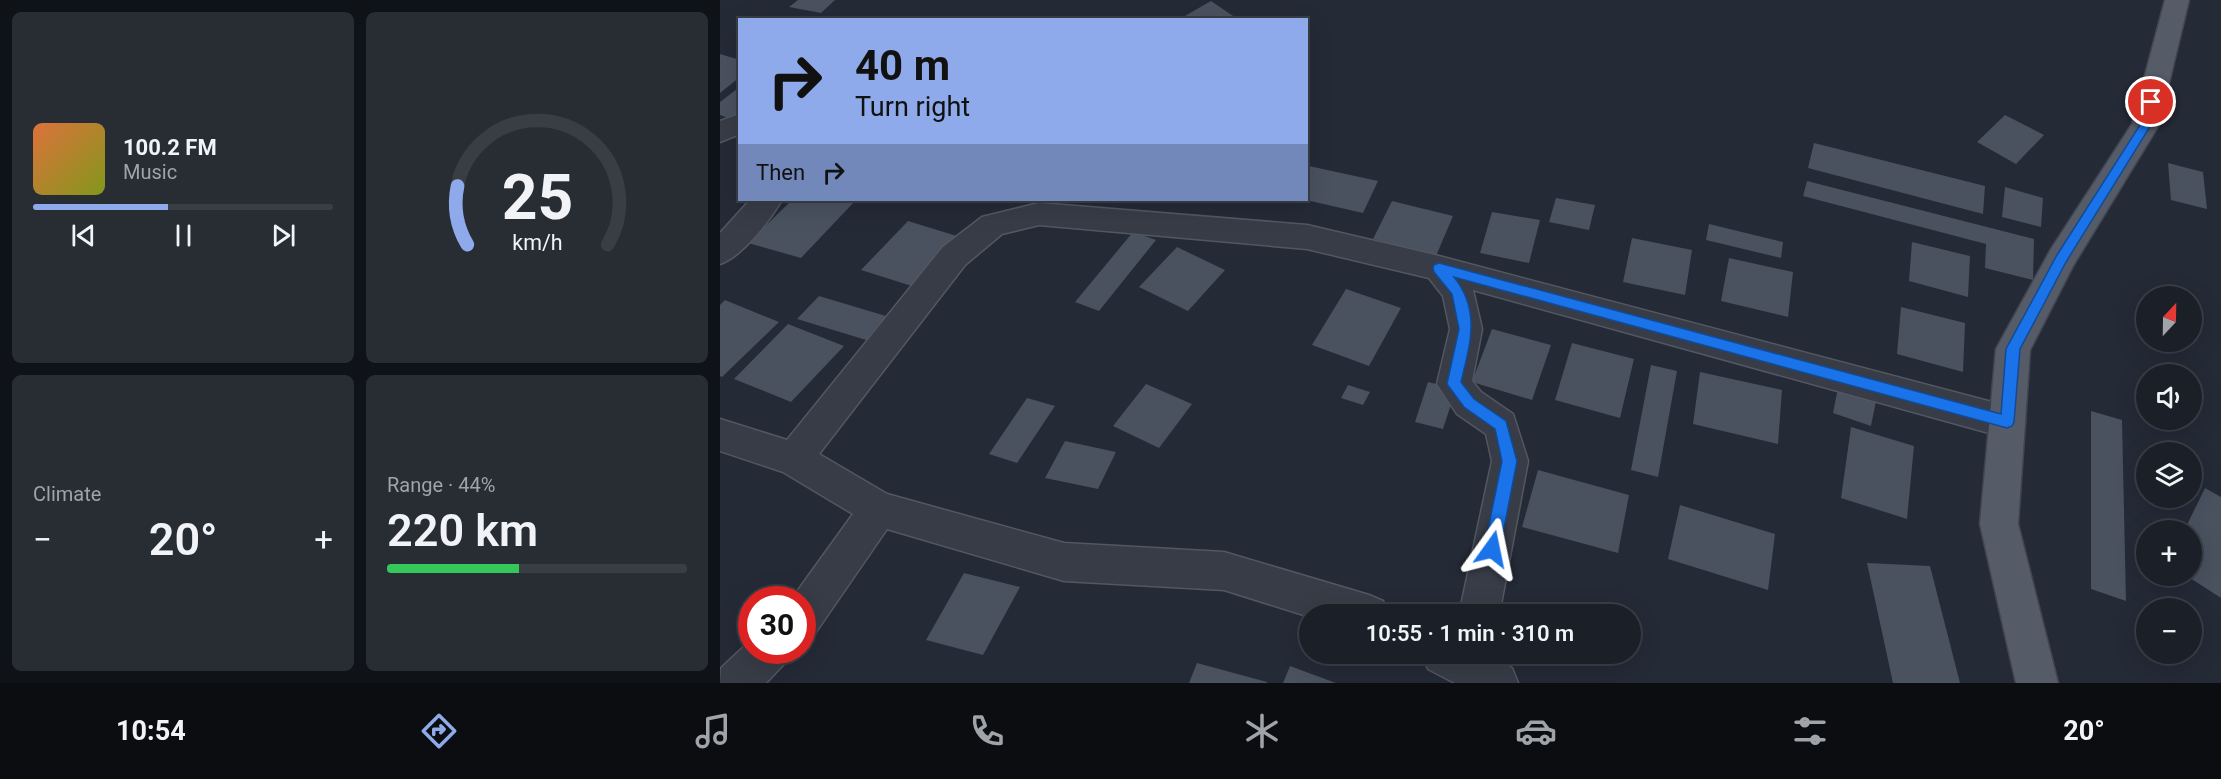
<!DOCTYPE html>
<meta charset="utf-8">
<style>
body{margin:0;font-family:Roboto,sans-serif;background:#282d34;color:#f1f3f6;height:100vh;display:flex;flex-direction:column;font-size:22px;white-space:nowrap}
*{box-sizing:border-box;margin:0}
p{font-size:20px;color:#a0a3a8}
.icon{flex:none;width:33px;height:33px;fill:none;stroke:currentColor;stroke-width:2;stroke-linecap:round;stroke-linejoin:round}
.map{position:relative;flex:1;overflow:hidden}
.sheet{display:flex;flex-direction:column;gap:12px;padding:12px;background:#0f1216;width:720px}
.sheet>*{flex:none}
.top-card{position:absolute;left:18px;top:18px;width:570px;height:183px;border-radius:0px;box-shadow:0 6px 24px #0002,0 0 0 2px #393e45;background:#8faaea;color:#111;overflow:hidden}
.needle{width:39px;rotate:22deg}
.tools{position:absolute;left:1416px;top:286px;display:grid;gap:12px}
.tools a{display:grid;place-items:center;width:66px;height:66px;border-radius:50%;background:#1b2028;box-shadow:0 6px 24px #0002,0 0 0 2px #393e45;font-size:30px}
.speed{position:absolute;left:18px;top:586px;display:flex;gap:12px;font-size:30px;font-weight:700;text-align:center}
.speed>*{display:grid;place-content:center;width:78px;height:78px;border-radius:50%;background:#1b2028;box-shadow:0 6px 24px #0002,0 0 0 2px #393e45;line-height:1}
.speed .limit{border:9px solid #d22;background:#fff;color:#111}
.pin{position:absolute;display:grid;place-items:center;width:51px;height:51px;color:#fff;margin:-26px;border:3px solid #fff;border-radius:50%;box-shadow:0 2px 6px #0007}
.me{position:absolute;width:66px;margin:-33px;rotate:12deg;stroke-linejoin:round;filter:drop-shadow(0 0 4px #0008)}
.turn{display:flex;align-items:center;gap:21px;height:126px;padding:0 18px;font-size:27px}
.turn .icon{width:78px;height:78px;stroke-width:2.5}
.turn b{display:block;font-size:42px;line-height:51px}
.then{display:flex;align-items:center;height:57px;padding:0 18px;background:#0003;gap:12px;font-size:22px}
.big{font-size:45px;font-weight:600;line-height:1.1}
.sheet .card{flex:1;display:flex;flex-direction:column;justify-content:center;gap:9px;min-width:0;padding:0 21px;border-radius:9px;background:#282d34}
.sheet .dial{align-items:center;gap:0}
.dial svg{height:156px;overflow:visible;fill:none;stroke:#393e45;stroke-width:7;stroke-linecap:round;text-anchor:middle}
.dial text{fill:#f1f3f6;stroke:none}
.song{display:flex;align-items:center;gap:18px}
.cover{width:72px;height:72px;border-radius:9px;background:linear-gradient(135deg,hsl(20 70% 55%),hsl(70 70% 35%))}
.played{height:6px;border-radius:3px;background:linear-gradient(90deg,#8faaea 45%,#393e45 45%)}
.keys{display:flex;justify-content:space-around;direction:ltr}
.heat{display:flex;justify-content:space-between;align-items:center;font-size:33px;direction:ltr}
.charge{height:9px;border-radius:4px;background:linear-gradient(90deg,#34c759 44%,#393e45 0)}
.sheet .tiles{flex:1;display:grid;gap:12px;grid-template-columns:repeat(2,1fr)}
.trip{position:absolute;left:579px;top:604px;width:342px;height:60px;border-radius:30px;background:#1b2028;box-shadow:0 6px 24px #0002,0 0 0 2px #393e45;font-weight:600;line-height:60px;text-align:center}
.tab-bar{display:flex;height:96px;justify-content:space-around;align-items:center;background:#0b0d10;color:#a0a3a8}
.tab-bar .icon{width:42px;height:42px}
.tab-bar .selected{color:#8faaea}
.tab-bar b{font-size:27px;color:#f1f3f6}
main{display:flex;flex:1;min-height:0}
.map>svg:first-child{display:block}
.building{fill:#4a515f}
.lines{fill:none;stroke-linecap:round;stroke-linejoin:round}
.street-casing{stroke:#525761;stroke-width:3}
.primary-casing{stroke:#404550;stroke-width:3}
.street{fill:#373c47;fill-rule:evenodd}
.primary{fill:#555b67;fill-rule:evenodd}
.route{fill:#1a73e8;stroke:#114b97;stroke-width:1.5}
</style>
<main>
<section class="sheet">
<div class="tiles">
<div class="card">
<div class="song"><i class="cover"></i><div><b>100.2 FM</b><p>Music</p></div></div>
<div class="played"></div>
<div class="keys"><svg class="icon" aria-label="previous" viewBox="0 0 24 24"><path d="M18 5L8 12l10 7zM5 5v14"/></svg><svg class="icon" aria-label="pause" viewBox="0 0 24 24"><path d="M8 5v14M16 5v14"/></svg><svg class="icon" aria-label="next" viewBox="0 0 24 24"><path d="M6 5l10 7-10 7zM19 5v14"/></svg></div>
</div>
<div class="card dial"><svg viewBox="0 0 100 80">
<path d="M14 69A42 42 0 1 1 86 69"/>
<path d="M14 69A42 42 0 0 1 9 39" stroke="#8faaea"/>
<text x="50" y="56" font-size="32" font-weight="700">25</text>
<text x="50" y="72" font-size="11">km/h</text>
</svg></div>
<div class="card"><p>Climate</p>
<div class="heat"><a>−</a><b class="big">20°</b><a>+</a></div>
</div>
<div class="card"><p>Range · 44%</p><b class="big">220 km</b><div class="charge"></div></div>
</div>
</section>
<div class="map">
<svg width="1501" height="683" viewBox="0 0 1501 683">
<rect width="100%" height="100%" fill="#242a36"/>
<!-- building -->
<path class="building" d="M78,0H115L101,13L69,7Z
M491,1L519,20H458Z
M0,54L20,60V77L0,93Z
M17,89L20,90V118L16,121L0,115V102Z
M1285,115L1324,135L1296,164L1257,142Z
M1094,143L1265,186L1263,214L1088,168Z
M1448,163L1483,172L1487,209L1451,200Z
M589,166L658,181L643,213L586,200V172Z
M1087,181L1314,239L1313,280L1265,268L1266,244L1083,196Z
M1285,187L1323,198L1321,227L1282,217Z
M836,198L875,205L869,230L829,222Z
M72,200H136L81,258L28,243Z
M672,201L733,216L716,256L653,239Z
M772,212L820,220L809,263L760,253Z
M188,221L240,237L195,287L141,270Z
M989,224L1063,242L1061,258L986,240Z
M413,232L436,240L379,311L355,302Z
M912,238L972,250L965,295L903,282Z
M1192,242L1250,256L1248,297L1189,281Z
M457,247L505,270L468,311L419,287Z
M1009,258L1073,272L1068,317L1001,301Z
M626,289L681,308L649,366L592,345Z
M99,296L176,319L156,343L77,319Z
M5,300L59,322L2,377L0,376V305Z
M1181,307L1245,323L1243,372L1177,354Z
M68,324L124,346L71,402L14,379Z
M772,329L831,345L812,400L752,382Z
M852,343L914,359L900,418L835,400Z
M931,365L957,371L938,477L911,470Z
M980,372L1062,390L1058,444L973,424Z
M708,382L736,389L723,429L695,422Z
M426,384L472,404L439,448L393,426Z
M628,385L650,392L643,405L621,398Z
M1118,388L1156,401L1151,426L1113,413Z
M307,398L335,406L297,463L269,454Z
M1371,411L1402,420L1406,601L1371,589Z
M1131,427L1194,446L1187,519L1121,498Z
M345,441L396,452L378,489L325,478Z
M818,470L909,495L898,553L802,527Z
M1485,488L1501,497V598L1467,576H1472V531H1464Z
M960,505L1055,534L1048,590L948,559Z
M1147,563L1210,566L1240,683H1173Z
M244,573L300,587L263,655L206,640Z
M477,663L547,682V683H469Z
M570,666L616,683H563Z"/>
<g class="lines">
<!-- street casing -->
<g class="street-casing">
<path id="street" d="M20,114V134L0,142V121Z
M30,200H62C50,220 22,257 0,264V233Z
M319,203L587,225L719,256L1287,406L1299,411L1305,422L1299,433L1287,438L753,290L762,329L752,381L761,392L793,414L808,461L779,615H739L772,461L766,434L737,414L717,384L730,329L723,296L709,278L587,249L319,225L282,234L245,265L99,454L167,494L344,543L504,552L649,595L663,601L669,615L590,617L504,590L344,581L167,529L96,632L82,638V600H71L133,514L63,472L0,451V419L67,440L223,247L262,217Z
M32,639V651H69L63,665L46,683H0L1,668Z
M702,654H765L792,668L798,683H735L708,669Z"/>
</g>
<!-- primary casing -->
<g class="primary-casing">
<path id="primary" d="M1445,0H1469L1439,125L1353,266L1310,350L1298,524L1338,683H1296L1260,524L1276,349L1331,249L1412,124Z"/>
</g>
<!-- street -->
<use href="#street" class="street"/>
<!-- primary -->
<use href="#primary" class="primary"/>
</g>
<!-- route -->
<path class="route" d="M1431,99L1436,102L1431,125L1346,262L1300,349L1294,422L1292,426L1287,428L734,277C761,311 750,344 741,382L754,399L786,421L797,461L780,549L778,555L772,557L766,555L764,549L782,461L775,429L744,407L727,384L739,329L732,294L714,272L713,268L714,265L719,263L1281,414L1286,349L1337,255L1420,125L1425,102Z"/>
</svg>
<div class="tools">
<a><svg class="needle" viewBox="-14 -14 28 28"><path d="M0-13l5 13h-10z" fill="#e53935"/><path d="M0 13l5-13h-10z" fill="#a0a3a8"/></svg></a>
<a><svg class="icon" aria-label="sound" viewBox="0 0 24 24"><path d="M4 9h4l5-4v14l-5-4H4zM17 9q2 3 0 6"/></svg></a>
<a><svg class="icon" aria-label="layers" viewBox="0 0 24 24"><path d="M12 4l9 5-9 5-9-5zM3 14l9 5 9-5"/></svg></a>
<a>+</a>
<a>−</a>
</div>
<div class="speed"><div class="limit">30</div></div>
<div class="pin" style="left:1431px;top:102px;background:#d93025"><svg class="icon" aria-label="arrive" viewBox="0 0 24 24"><path d="M6 21V4h12l-3 4 3 4H6"/></svg></div>
<svg class="me" style="left:772px;top:549px" viewBox="-20 -20 40 40"><path d="M0-17L14 15 0 8-14 15z" fill="#1a73e8" stroke="#fff" stroke-width="4"/></svg>
<div class="trip">10:55 · 1 min · 310 m</div>
<div class="top-card">
<div class="turn"><svg class="icon" aria-label="right" viewBox="0 0 24 24"><path d="M7 20v-9h11M14 6l5 5-5 5"/></svg><div><b>40 m</b>Turn right</div></div>
<div class="then">Then<svg class="icon" aria-label="right" viewBox="0 0 24 24"><path d="M7 20v-9h11M14 6l5 5-5 5"/></svg></div>
</div>
</div>
</main>
<nav class="tab-bar">
<b>10:54</b>
<svg class="icon selected" aria-label="directions" viewBox="0 0 24 24"><path d="M12 3l9 9-9 9-9-9zM9 14v-3h6M13 9l2 2-2 2"/></svg>
<svg class="icon" aria-label="music" viewBox="0 0 24 24"><path d="M9 18V5l10-2v13"/><circle cx="6" cy="18" r="3"/><circle cx="16" cy="16" r="3"/></svg>
<svg class="icon" aria-label="phone" viewBox="0 0 24 24"><path d="M5 4h4l2 5-3 2q2 4 5 5l2-3 5 2v4C11 20 4 13 5 4z"/></svg>
<svg class="icon" aria-label="climate" viewBox="0 0 24 24"><path d="M12 3v18M4 7l16 10M4 17L20 7"/></svg>
<svg class="icon" aria-label="car" viewBox="0 0 24 24"><path d="M5 17H2v-5l4-1 3-4h7l3 4 3 1v5h-3M9 17h6M6 11h13"/><circle cx="7" cy="17" r="2"/><circle cx="17" cy="17" r="2"/></svg>
<svg class="icon" aria-label="filters" viewBox="0 0 24 24"><path d="M4 7h16M4 17h16"/><circle cx="9" cy="7" r="2"/><circle cx="15" cy="17" r="2"/></svg>
<b>20°</b>
</nav>
